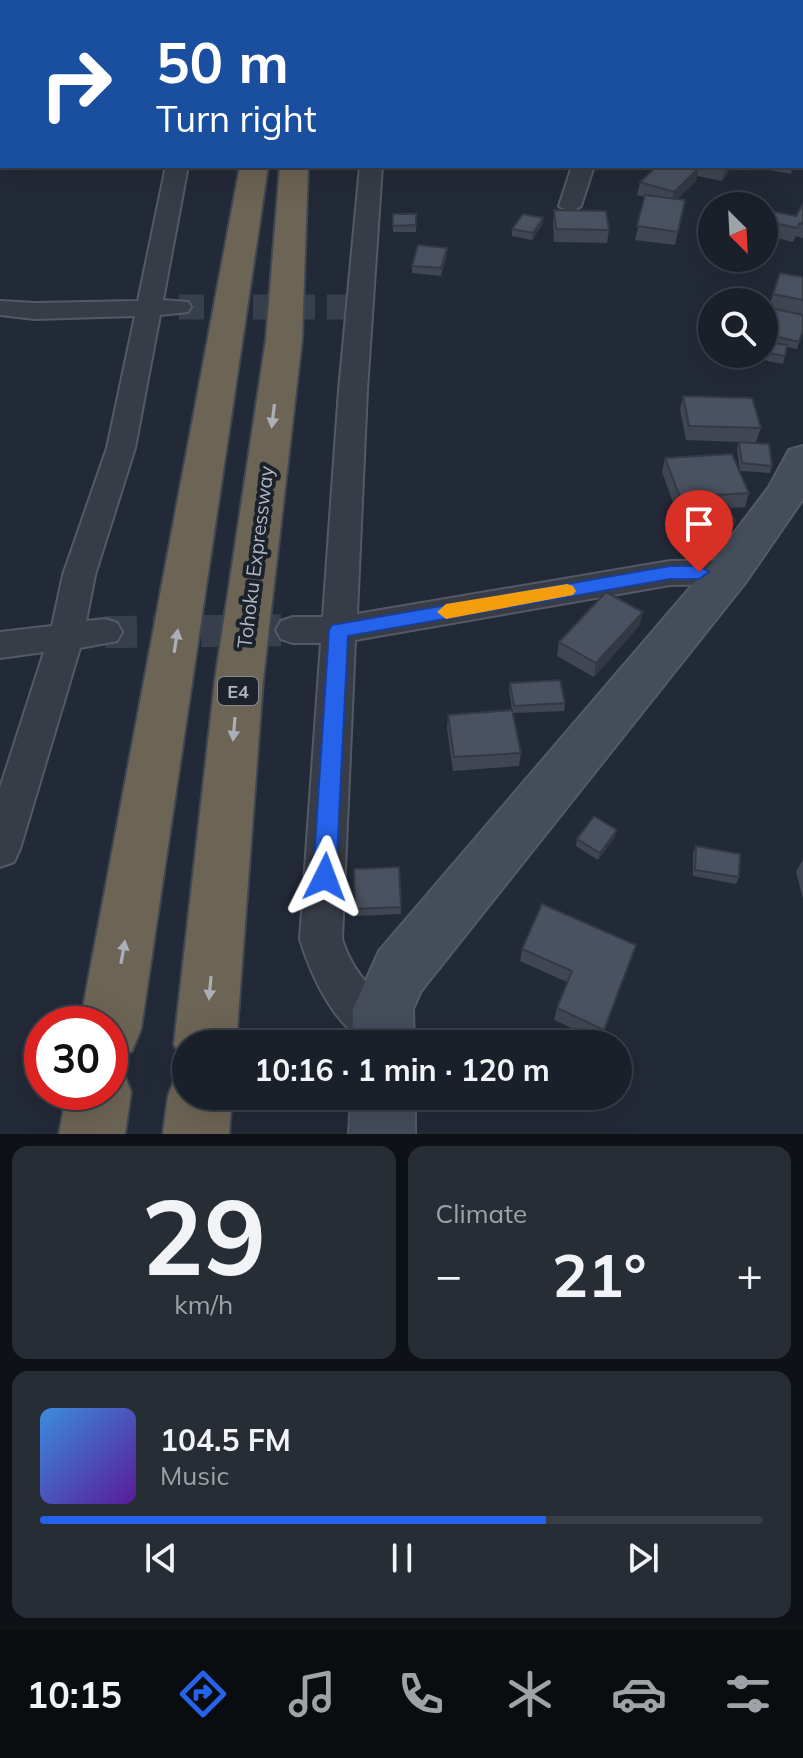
<!DOCTYPE html>
<meta charset="utf-8">
<style>
body{margin:0;font-family:Mulish,sans-serif;background:#272d35;color:#f1f3f6;height:100vh;display:flex;flex-direction:column;font-size:30px;white-space:nowrap}
*{box-sizing:border-box;margin:0}
p{font-size:26px;color:#9fa3a8}
.icon{flex:none;width:44px;height:44px;fill:none;stroke:currentColor;stroke-width:2;stroke-linecap:round;stroke-linejoin:round}
.map{position:relative;height:1134px;overflow:hidden}
.side{display:flex;flex-direction:column;gap:12px;padding:12px;background:#0e1217;flex:1}
.side>*{flex:none}
.banner{position:absolute;left:0px;top:0px;width:804px;height:168px;box-shadow:0 8px 32px #0002,0 0 0 2px #383e46;background:#1a4fa0;color:#fff;overflow:hidden}
.needle{width:52px;rotate:156deg}
.fabs{position:absolute;left:698px;top:192px;display:grid;gap:16px}
.fabs a{display:grid;place-items:center;width:80px;height:80px;border-radius:50%;background:#1a2029;box-shadow:0 8px 32px #0002,0 0 0 2px #383e46;font-size:40px}
.speed{position:absolute;left:24px;top:1006px;display:flex;gap:16px;font-size:40px;font-weight:700;text-align:center}
.speed>*{display:grid;place-content:center;width:104px;height:104px;border-radius:50%;background:#1a2029;box-shadow:0 8px 32px #0002,0 0 0 2px #383e46;line-height:1}
.speed .limit{border:12px solid #d22;background:#fff;color:#111}
.pin{position:absolute;display:grid;place-items:center;width:68px;height:68px;color:#fff;margin:-82px -34px;border-radius:50% 50% 50% 0;rotate:-45deg;box-shadow:0 0 8px #0007}
.pin .icon{rotate:45deg}
.me{position:absolute;width:88px;margin:-44px;rotate:3deg;stroke-linejoin:round;filter:drop-shadow(0 0 6px #0008)}
.turn{display:flex;align-items:center;gap:28px;height:168px;padding:0 24px;font-size:36px}
.turn .icon{width:104px;height:104px;stroke-width:2.5}
.turn b{display:block;font-size:56px;line-height:68px}
.big{font-size:60px;font-weight:700;line-height:1.1}
.side .card{flex:1;display:flex;flex-direction:column;justify-content:center;gap:12px;min-width:0;padding:0 28px;border-radius:16px;background:#272d35}
.side .dial{align-items:center;gap:0}
.dial b{font-size:104px;line-height:1}
.song{display:flex;align-items:center;gap:24px}
.cover{width:96px;height:96px;border-radius:12px;background:linear-gradient(135deg,hsl(210 70% 55%),hsl(270 70% 35%))}
.played{height:8px;border-radius:4px;background:linear-gradient(90deg,#2563eb 70%,#383e46 70%)}
.keys{display:flex;justify-content:space-around;direction:ltr}
.heat{display:flex;justify-content:space-between;align-items:center;font-size:44px;direction:ltr}
.side .tiles{flex:1;display:grid;gap:12px;grid-template-columns:1fr 1fr}
.card:last-child{grid-column:span 2}
.trip{position:absolute;left:172px;top:1030px;width:460px;height:80px;border-radius:40px;background:#1a2029;box-shadow:0 8px 32px #0002,0 0 0 2px #383e46;font-weight:700;line-height:80px;text-align:center}
.tabs{display:flex;height:128px;justify-content:space-around;align-items:center;background:#0a0d10;color:#9fa3a8}
.tabs .icon{width:56px;height:56px}
.tabs .on{color:#2563eb}
.tabs b{font-size:36px;color:#f1f3f6}
.map>svg:first-child{display:block}
.lines{fill:none;stroke-linecap:round;stroke-linejoin:round}
.street-tunnel-far1{stroke:#383f4c;stroke-width:25;stroke-dasharray:25 12;stroke-linecap:butt}
.street-tunnel{stroke:#383f4c;stroke-width:32;stroke-dasharray:32 16;stroke-linecap:butt}
.street-casing{stroke:#545a65;stroke-width:4}
.secondary-casing{stroke:#545a65;stroke-width:4}
.highway-casing{stroke:#414752;stroke-width:4}
.street{fill:#373c47;fill-rule:evenodd}
.secondary{fill:#454c5a;fill-rule:evenodd}
.highway{fill:#6c6454;fill-rule:evenodd}
.wall{fill:#404653}
.shaded-wall{fill:#343943}
.building{fill:#4a5160;stroke:#343943;stroke-width:2}
.oneway{fill:#aaafb8}
.route{fill:#2563eb;stroke:#184099;stroke-width:2}
.slow{fill:#f59e0b}
.labels{text-anchor:middle;dominant-baseline:central;stroke-width:8;stroke-linejoin:round;paint-order:stroke}
.shield{fill:#1c222c;stroke:#848a96;stroke-width:2}
.shield-label{font-size:18px;font-weight:bold;fill:#b1b7c3}
.street-label{font-size:20px;fill:#b1b7c3;stroke:#1c222c}
</style>
<div class="map">
<svg width="803" height="1134" viewBox="0 0 803 1134">
<rect width="100%" height="100%" fill="#232a37"/>
<g class="lines">
<!-- street-tunnel-far1 -->
<path class="street-tunnel-far1" d="M179,307H360"/>
<!-- street-tunnel -->
<path class="street-tunnel" d="M105,632L293,630"/>
<!-- street casing -->
<g class="street-casing">
<path id="street" d="M146,0H163L164,2H147Z
M347,0H363V2H347Z
M758,0H776L777,2H759Z
M802,26H803V37H802Z
M2,73V85L0,86V74Z
M803,156V168L795,166H802Z
M166,166H188L163,300L188,302L191,307L188,312L160,315L135,448L95,575L86,621L105,619L117,623L122,632L117,641L80,648L20,849L14,862L0,867V788L44,652L0,658V632L52,626L63,575L107,448L135,316L35,319L0,315V301L35,303L138,301Z
M360,166H382L367,390L357,614L670,561L729,560L740,564L745,572L740,580L729,584L670,585L355,640L342,939C349,961 360,978 377,993C390,1005 399,1009 406,1026L400,1042C348,1062 311,977 300,939L321,643H293L281,639L276,630L281,621L293,617H323L339,390Z
M572,166H594L581,206L570,213L559,206Z"/>
</g>
<!-- secondary casing -->
<g class="secondary-casing">
<path id="secondary" d="M803,446V499L745,583L421,991L413,1009L414,1044H352L353,1009L379,951L713,561L769,487L789,450Z
M351,1096H415V1134H349Z"/>
</g>
<!-- highway casing -->
<g class="highway-casing">
<path id="highway" d="M210,0H232V2H210Z
M248,0H270V2H248Z
M281,0H303V2H281Z
M319,0H341V2H319Z
M240,166H268L141,1029L132,1051L110,1060V1024H80Z
M280,166H308L302,339L263,680L236,1044H186V1067L174,1044L215,680L266,339Z
M110,1065L122,1069L131,1092L125,1134H59L67,1092H110Z
M186,1070V1096H232L229,1134H163L168,1096L177,1073Z"/>
</g>
<!-- street -->
<use href="#street" class="street"/>
<!-- secondary -->
<use href="#secondary" class="secondary"/>
<!-- highway -->
<use href="#highway" class="highway"/>
</g>
<!-- wall -->
<path class="wall" d="M52,0H83V2H52Z
M669,0H758L757,2H669Z
M657,166H732L722,181L697,176L696,181L677,199L685,200L675,245L635,240L645,197L637,195L640,182Z
M772,166H793L791,174L770,170Z
M757,198L755,206H730L731,202Z
M803,204V238L796,236L793,242L765,235L768,224L764,232V214L769,221L796,216Z
M554,210L609,230L607,243L554,242L553,223Z
M393,214H416V232H393Z
M543,218L542,225L532,240L512,236V229Z
M447,248V255L441,276L412,273V266Z
M803,277V315L769,307L773,294Z
M775,309L803,331L797,349L787,347L783,364L754,358L755,354H764V341Z
M683,396L761,428L756,442H741L772,466L770,473L740,471L737,449L739,442L686,440L680,410Z
M665,458L749,493L745,507L729,508L735,521L733,528L687,532L681,517L682,511H676L662,472Z
M643,612L639,626L594,677L557,656L559,642Z
M510,683L565,703L564,711L513,713L521,753L519,766L453,771L447,729L448,715L512,710L509,690Z
M615,837L598,860L576,846L577,839Z
M696,846L739,877L736,884L693,876V853Z
M803,859V899L796,872Z
M399,867L401,914L355,916L354,869Z
M636,945L600,1041L554,1020L557,1008L567,982L520,961L522,949Z"/>
<!-- shaded-wall -->
<path class="shaded-wall" d="M715,0H758L757,2H715Z
M2,18V31L0,33V19Z
M727,166H732L722,181L725,168Z
M699,168L696,181L671,205L674,192Z
M543,218L542,225L532,240L533,233Z
M447,248V255L441,276V268Z
M643,612L639,626L594,677L596,663Z
M617,830L615,837L598,860L600,853Z"/>
<!-- building -->
<path class="building" d="M11,0H40L37,2H8Z
M673,0H704L675,2Z
M657,166H691L699,168L674,192L640,182Z
M737,193L757,198L753,206L731,202Z
M645,195L685,200L678,232L637,226Z
M803,204V224L800,223L797,228L769,222L775,212L796,216Z
M554,210L606,211L609,230L556,229Z
M393,214H416V225L393,226Z
M523,214L543,218L533,233L512,229Z
M764,214L771,216L765,227L764,226Z
M418,245L447,248L441,268L412,266Z
M780,273L803,277V300L773,294Z
M775,309L803,315V330L799,342L766,334Z
M764,341L787,345L785,356L764,352Z
M683,396L752,398L761,428L689,426Z
M739,442L769,444L772,466L742,463Z
M732,454L749,493L680,497L665,458Z
M728,505L735,521L689,525L682,510Z
M606,592L643,612L596,663L559,642Z
M560,680L565,703L514,706L510,683Z
M512,710L521,753L454,757L448,715Z
M594,816L617,830L600,853L577,839Z
M696,846L740,854L739,877L695,870Z
M399,867L401,907L355,909L354,869Z
M542,904L636,945L604,1030L557,1008L572,971L522,949Z"/>
<!-- one-way arrows -->
<defs><path id="oneway-solid" d="M-6-.8H1V-3.2L6.5 0L1 3.2V.8H-6Z" transform="scale(2)"/></defs>
<g class="oneway">
<use href="#oneway-solid" transform="translate(273 416) rotate(97)"/>
<use href="#oneway-solid" transform="translate(176 641) rotate(-81)"/>
<use href="#oneway-solid" transform="translate(234 729) rotate(95)"/>
<use href="#oneway-solid" transform="translate(123 952) rotate(-80)"/>
<use href="#oneway-solid" transform="translate(210 988) rotate(95)"/>
</g>
<!-- route -->
<path class="route" d="M670,566H699L709,572L699,579H670L348,636L336,877L333,885L325,888L316,885L313,877L329,630L332,625Z"/>
<!-- slow -->
<path class="slow" d="M567,584L573,586L576,591L573,595L446,619L437,612L446,604Z"/>
<g class="labels">
<!-- shield labels -->
<rect class="shield" x="218" y="677" width="40" height="28" rx="6"/>
<g class="shield-label">
<text x="238" y="691">E4</text>
</g>
<!-- street labels -->
<g class="street-label">
<text transform="translate(255 557) rotate(-83)">Tohoku Expressway</text>
</g>
</g>
</svg>
<div class="fabs">
<a><svg class="needle" viewBox="-14 -14 28 28"><path d="M0-13l5 13h-10z" fill="#e53935"/><path d="M0 13l5-13h-10z" fill="#9fa3a8"/></svg></a>
<a><svg class="icon" aria-label="search" viewBox="0 0 24 24"><circle cx="10" cy="10" r="6"/><path d="M15 15l6 6"/></svg></a>
</div>
<div class="speed"><div class="limit">30</div></div>
<div class="pin" style="left:699px;top:572px;background:#d93025"><svg class="icon" aria-label="arrive" viewBox="0 0 24 24"><path d="M6 21V4h12l-3 4 3 4H6"/></svg></div>
<svg class="me" style="left:325px;top:877px" viewBox="-20 -20 40 40"><path d="M0-17L14 15 0 8-14 15z" fill="#2563eb" stroke="#fff" stroke-width="4"/></svg>
<div class="trip">10:16 · 1 min · 120 m</div>
<div class="banner">
<div class="turn"><svg class="icon" aria-label="right" viewBox="0 0 24 24"><path d="M7 20v-9h11M14 6l5 5-5 5"/></svg><div><b>50 m</b>Turn right</div></div>
</div>
</div>
<section class="side">
<div class="tiles">
<div class="card dial"><b>29</b><p>km/h</p></div>
<div class="card"><p>Climate</p>
<div class="heat"><a>−</a><b class="big">21°</b><a>+</a></div>
</div>
<div class="card">
<div class="song"><i class="cover"></i><div><b>104.5 FM</b><p>Music</p></div></div>
<div class="played"></div>
<div class="keys"><svg class="icon" aria-label="previous" viewBox="0 0 24 24"><path d="M18 5L8 12l10 7zM5 5v14"/></svg><svg class="icon" aria-label="pause" viewBox="0 0 24 24"><path d="M8 5v14M16 5v14"/></svg><svg class="icon" aria-label="next" viewBox="0 0 24 24"><path d="M6 5l10 7-10 7zM19 5v14"/></svg></div>
</div>
</div>
</section>
<nav class="tabs">
<b>10:15</b>
<svg class="icon on" aria-label="directions" viewBox="0 0 24 24"><path d="M12 3l9 9-9 9-9-9zM9 14v-3h6M13 9l2 2-2 2"/></svg>
<svg class="icon" aria-label="music" viewBox="0 0 24 24"><path d="M9 18V5l10-2v13"/><circle cx="6" cy="18" r="3"/><circle cx="16" cy="16" r="3"/></svg>
<svg class="icon" aria-label="phone" viewBox="0 0 24 24"><path d="M5 4h4l2 5-3 2q2 4 5 5l2-3 5 2v4C11 20 4 13 5 4z"/></svg>
<svg class="icon" aria-label="climate" viewBox="0 0 24 24"><path d="M12 3v18M4 7l16 10M4 17L20 7"/></svg>
<svg class="icon" aria-label="car" viewBox="0 0 24 24"><path d="M5 17H2v-5l4-1 3-4h7l3 4 3 1v5h-3M9 17h6M6 11h13"/><circle cx="7" cy="17" r="2"/><circle cx="17" cy="17" r="2"/></svg>
<svg class="icon" aria-label="filters" viewBox="0 0 24 24"><path d="M4 7h16M4 17h16"/><circle cx="9" cy="7" r="2"/><circle cx="15" cy="17" r="2"/></svg>
</nav>
